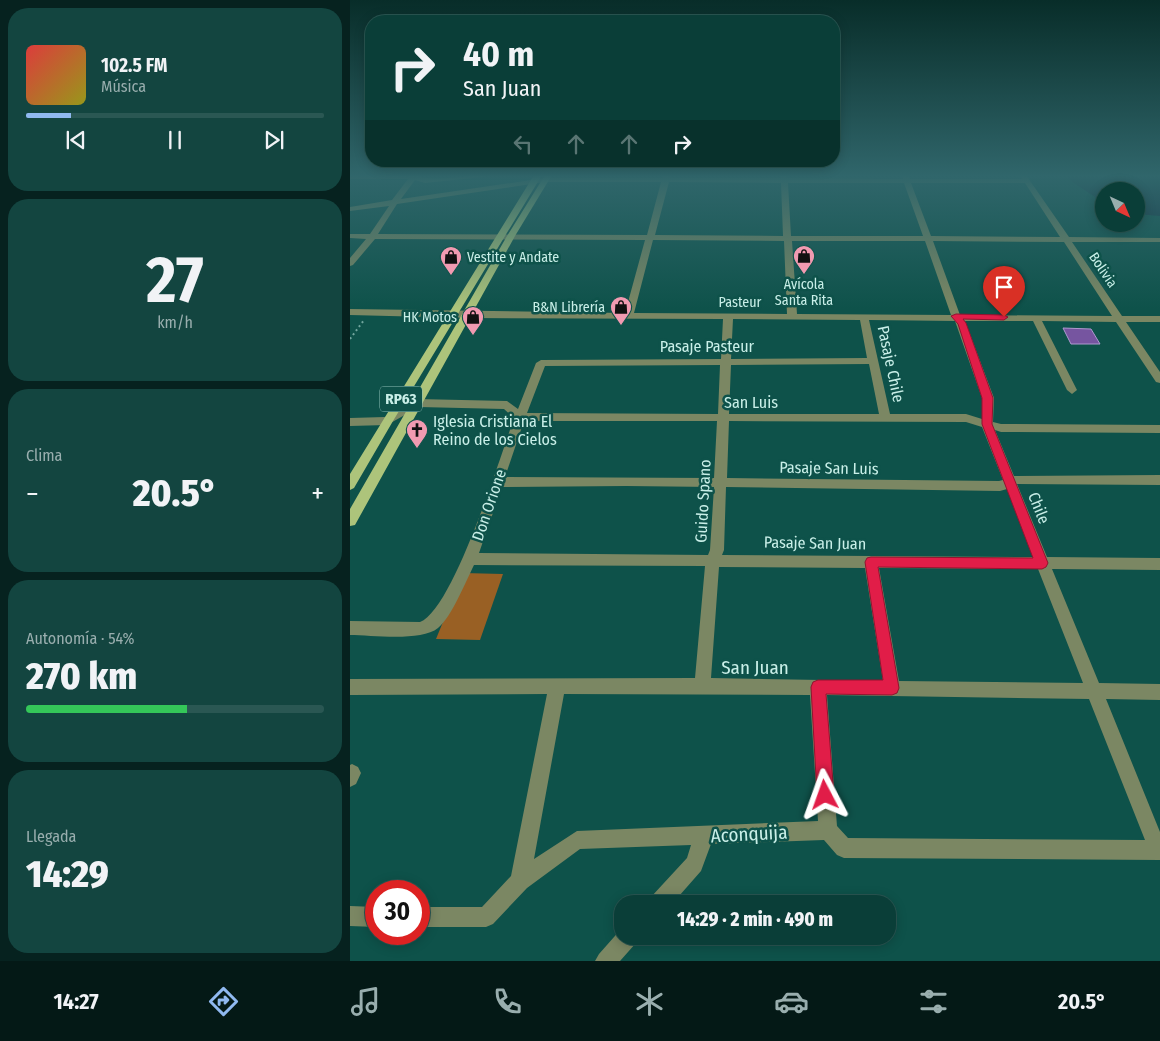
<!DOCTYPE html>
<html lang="es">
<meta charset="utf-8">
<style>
body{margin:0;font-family:"Fira Sans Condensed",sans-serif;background:#134540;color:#f1f3f6;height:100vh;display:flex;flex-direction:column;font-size:19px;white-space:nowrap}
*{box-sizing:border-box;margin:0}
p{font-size:16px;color:#99aeae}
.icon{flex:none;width:28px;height:28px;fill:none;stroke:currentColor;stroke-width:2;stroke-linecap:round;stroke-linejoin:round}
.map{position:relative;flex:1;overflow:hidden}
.side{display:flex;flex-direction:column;gap:8px;padding:8px;background:#06221f;width:350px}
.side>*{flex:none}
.top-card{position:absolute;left:15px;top:15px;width:475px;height:152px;border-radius:20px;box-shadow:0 2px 12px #0003,0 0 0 1px #2a5753;background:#0a3e38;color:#f1f3f6;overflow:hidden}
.needle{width:32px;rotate:136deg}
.fabs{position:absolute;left:745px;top:182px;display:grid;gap:10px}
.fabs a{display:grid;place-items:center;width:50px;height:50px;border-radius:50%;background:#0a3e38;box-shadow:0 2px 12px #0003,0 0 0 1px #2a5753;font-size:25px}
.speed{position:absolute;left:15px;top:880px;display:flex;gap:10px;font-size:25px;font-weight:700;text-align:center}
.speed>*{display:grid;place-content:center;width:65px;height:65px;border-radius:50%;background:#0a3e38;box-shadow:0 2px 12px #0003,0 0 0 1px #2a5753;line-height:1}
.speed .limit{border:8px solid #d22;background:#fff;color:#111}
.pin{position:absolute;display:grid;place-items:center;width:42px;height:42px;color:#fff;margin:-51px -21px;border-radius:50% 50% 50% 0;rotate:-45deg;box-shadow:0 0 5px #0007}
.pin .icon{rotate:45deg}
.me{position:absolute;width:55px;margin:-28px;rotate:356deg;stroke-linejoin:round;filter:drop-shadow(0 0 4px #0008)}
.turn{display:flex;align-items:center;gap:18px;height:105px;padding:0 15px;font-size:22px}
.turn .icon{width:65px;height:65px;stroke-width:2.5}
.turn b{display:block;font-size:35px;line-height:42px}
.lanes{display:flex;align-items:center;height:48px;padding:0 15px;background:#0003;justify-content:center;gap:25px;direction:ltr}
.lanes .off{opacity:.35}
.big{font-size:38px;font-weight:800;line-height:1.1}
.side .card{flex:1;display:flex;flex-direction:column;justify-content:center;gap:8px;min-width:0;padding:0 18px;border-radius:20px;background:#134540}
.side .dial{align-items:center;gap:0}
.dial b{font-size:65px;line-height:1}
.song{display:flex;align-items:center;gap:15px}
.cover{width:60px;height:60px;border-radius:8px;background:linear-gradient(135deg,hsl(0 70% 55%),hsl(60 70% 35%))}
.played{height:5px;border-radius:2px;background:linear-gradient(90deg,#90b9f0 15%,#2a5753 15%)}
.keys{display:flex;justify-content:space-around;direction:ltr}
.heat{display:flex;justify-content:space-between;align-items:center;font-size:28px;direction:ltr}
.charge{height:8px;border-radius:4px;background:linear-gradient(90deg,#34c759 54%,#2a5753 0)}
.trip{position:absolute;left:264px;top:895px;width:282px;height:50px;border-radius:20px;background:#0a3e38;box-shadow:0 2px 12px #0003,0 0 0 1px #2a5753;font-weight:800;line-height:50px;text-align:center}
.tabs{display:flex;height:80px;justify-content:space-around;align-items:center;background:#041916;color:#99aeae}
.tabs .icon{width:35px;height:35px}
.tabs .current{color:#90b9f0}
.tabs b{font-size:22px;color:#f1f3f6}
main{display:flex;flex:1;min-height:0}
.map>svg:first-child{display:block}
.green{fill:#996024}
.water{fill:#112b3e}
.building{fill:#7655a0;stroke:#ae98cf}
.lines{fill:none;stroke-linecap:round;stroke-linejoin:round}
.path{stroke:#72a69e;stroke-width:2;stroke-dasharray:2 3;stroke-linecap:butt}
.minor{fill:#7b8763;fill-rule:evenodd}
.major{fill:#adc47b;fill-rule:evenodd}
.route{fill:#e11d48;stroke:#92132f}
.labels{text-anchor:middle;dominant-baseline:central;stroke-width:5;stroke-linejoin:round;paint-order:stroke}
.far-poi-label{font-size:14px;fill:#c9efe8;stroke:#0e524a;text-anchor:end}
.far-street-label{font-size:14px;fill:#c9efe8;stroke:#0e524a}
.shield{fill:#0e524a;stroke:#91c0b9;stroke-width:1}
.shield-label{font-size:15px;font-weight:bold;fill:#c9efe8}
.street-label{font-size:16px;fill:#c9efe8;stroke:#0e524a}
.poi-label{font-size:16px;fill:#c9efe8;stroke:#0e524a;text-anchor:start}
.near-street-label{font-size:19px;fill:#c9efe8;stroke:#0e524a}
</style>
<main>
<section class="side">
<div class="card">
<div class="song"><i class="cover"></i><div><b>102.5 FM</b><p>Música</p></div></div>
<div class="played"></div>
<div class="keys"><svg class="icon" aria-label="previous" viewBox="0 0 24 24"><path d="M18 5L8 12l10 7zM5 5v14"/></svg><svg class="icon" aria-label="pause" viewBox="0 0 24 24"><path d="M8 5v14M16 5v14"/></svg><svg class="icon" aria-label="next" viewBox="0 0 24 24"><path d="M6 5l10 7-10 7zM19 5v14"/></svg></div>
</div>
<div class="card dial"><b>27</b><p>km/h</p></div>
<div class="card"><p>Clima</p>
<div class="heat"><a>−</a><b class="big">20.5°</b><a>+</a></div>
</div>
<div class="card"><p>Autonomía · 54%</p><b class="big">270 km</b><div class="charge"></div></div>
<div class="card"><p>Llegada</p><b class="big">14:29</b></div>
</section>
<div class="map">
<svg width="810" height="961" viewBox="0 0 810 961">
<rect width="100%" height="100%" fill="#0e524a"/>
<!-- green -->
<path class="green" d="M113,573L153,574L130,640L86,639Z"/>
<!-- water -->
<path class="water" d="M715,175H810V216L786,214V191H754V203L724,183Z"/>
<!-- building -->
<path class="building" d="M713,328L741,329L750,344H721Z"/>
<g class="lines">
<!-- path -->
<path class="path" d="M0,339L14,320"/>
<!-- minor -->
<path class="minor" d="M0,175H68V176C84,182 117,175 137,175L133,177L75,183L65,180L51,199L195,178H313L314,175H320V178H431V175H437L438,178L553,179L552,175H558L560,179H672L670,175H676L719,237L810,238V242H722L772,316H810V322H776L810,372V383L806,382L766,322L692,321L727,390L722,394L717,390L683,321H615L644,398L643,422L651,424L810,425V433L651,432L645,430L664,476L810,475V485L667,484L697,557L810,558V570L702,569L749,683L810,684V700L756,699L810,832V860L494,858L487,855L474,840L361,844L351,871L322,904H298L301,897L337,858L341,845L230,849L177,888L143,924L136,927H69V907H132L161,876L197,694L0,695V679L345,678L355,566L124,565C116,581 101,618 88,628C71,642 22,635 0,635V621L70,622C103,610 151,455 164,418L154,409L69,407L37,425L0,426V418L35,417L67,399L157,401L168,409L186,363L191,360L371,359L373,319L118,318L0,315V309L275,313L295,240L25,239L3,265L0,266V258L16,239L0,238V234H20L39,206L0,211V207L42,200L58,179H0ZM195,182H311L297,235L28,234L47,204ZM319,182L431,183L433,236L305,235ZM438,183H554L573,236H441ZM561,183H675L710,237L581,236ZM303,240L434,241L437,314L284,313ZM442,241H575L601,315L447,314ZM583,241L714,242L762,316L610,315ZM383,319L510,320L517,358L381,359ZM519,320L605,321L632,398V419L616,414H540ZM519,364L529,414H379L381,365ZM370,365L368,414L177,413L195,366ZM174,421H367L364,478L155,477ZM379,421L616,422L632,427L653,480L649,481L377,478ZM276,486L364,487L360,550L358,555L129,553L152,487ZM376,487L650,491L657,489L684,557L372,555L374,550ZM369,567L515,568L533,681L361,678ZM529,568L688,569L733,683L549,681ZM214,694L460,695L468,821L227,831L184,859ZM477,695L739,699L795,840L498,838L487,826Z
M2,764L8,767L11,773L6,784L0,787V765Z
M0,906L26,907V927L0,926Z
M272,928V936H289L286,943L270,961H245L249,954Z"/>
<!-- major -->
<path class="major" d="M184,175H192L43,421L4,488L0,490V474Z
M195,175H202L165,236L5,525L0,526V509L157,236Z"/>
</g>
<!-- sky -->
<linearGradient id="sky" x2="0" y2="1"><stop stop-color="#082d29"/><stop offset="0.57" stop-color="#30666b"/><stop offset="1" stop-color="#30666b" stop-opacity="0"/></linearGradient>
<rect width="810" height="309" fill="url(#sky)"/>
<!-- route -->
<path class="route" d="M606,314L654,315L658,317L654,320L613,319L616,323L643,398L642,424L698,563L696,567L692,569L528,567L549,688L547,693L542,695L476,694L484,795L481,800L475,803L470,800L467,795L461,687L463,682L468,680H533L515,562L517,558L521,557L683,558L632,424V398L608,324L601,316Z"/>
<!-- icons -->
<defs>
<g id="shop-pin" transform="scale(1.125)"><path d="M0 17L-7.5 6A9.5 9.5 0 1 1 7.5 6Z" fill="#f19ab1" stroke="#0e524a"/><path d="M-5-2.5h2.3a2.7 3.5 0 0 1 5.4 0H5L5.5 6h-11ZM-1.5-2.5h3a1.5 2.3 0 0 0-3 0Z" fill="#111"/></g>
<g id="church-pin" transform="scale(1.125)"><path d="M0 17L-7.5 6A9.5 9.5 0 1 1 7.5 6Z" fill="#f19ab1" stroke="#0e524a"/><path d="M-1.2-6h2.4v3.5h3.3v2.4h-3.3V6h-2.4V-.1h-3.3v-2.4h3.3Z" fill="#111"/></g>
</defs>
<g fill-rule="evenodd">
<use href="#shop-pin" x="454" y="256"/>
<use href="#shop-pin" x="101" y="257"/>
<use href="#shop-pin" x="271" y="307"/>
<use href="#shop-pin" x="123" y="317"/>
<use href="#church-pin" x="67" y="430"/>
</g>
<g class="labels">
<!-- far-poi labels -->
<g class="far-poi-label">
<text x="117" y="257" text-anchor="start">Vestite y Andate</text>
<text x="454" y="284" text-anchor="middle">Avícola<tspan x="454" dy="16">Santa Rita</tspan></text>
<text x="255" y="307">B&amp;N Librería</text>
<text x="107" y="317">HK Motos</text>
</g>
<!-- far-street labels -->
<g class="far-street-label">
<text transform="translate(753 270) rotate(56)">Bolivia</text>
<text x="390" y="302">Pasteur</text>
</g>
<!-- shield labels -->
<rect class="shield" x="30" y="386.5" width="42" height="25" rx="4"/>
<g class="shield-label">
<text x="51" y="399">RP63</text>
</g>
<!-- street labels -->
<g class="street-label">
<text x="357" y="346">Pasaje Pasteur</text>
<text transform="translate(541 364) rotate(78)">Pasaje Chile</text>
<text x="401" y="402">San Luis</text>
<text transform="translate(479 468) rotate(1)">Pasaje San Luis</text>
<text transform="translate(353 501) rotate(-87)">Guido Spano</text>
<text transform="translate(139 505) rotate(-71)">Don Orione</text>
<text transform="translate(689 508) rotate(68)">Chile</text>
<text transform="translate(465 543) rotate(1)">Pasaje San Juan</text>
</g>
<!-- poi labels -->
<g class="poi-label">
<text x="83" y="421">Iglesia Cristiana El<tspan x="83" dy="18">Reino de los Cielos</tspan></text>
</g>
<!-- near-street labels -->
<g class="near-street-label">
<text x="405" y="667">San Juan</text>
<text transform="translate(399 834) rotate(-3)">Aconquija</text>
</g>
</g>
</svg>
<div class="fabs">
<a><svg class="needle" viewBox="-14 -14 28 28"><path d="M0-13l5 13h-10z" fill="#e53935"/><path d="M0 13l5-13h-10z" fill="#99aeae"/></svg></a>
</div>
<div class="speed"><div class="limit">30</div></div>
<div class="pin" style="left:654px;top:317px;background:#d93025"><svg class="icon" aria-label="arrive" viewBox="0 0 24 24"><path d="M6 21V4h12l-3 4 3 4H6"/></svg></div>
<svg class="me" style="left:475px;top:795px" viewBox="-20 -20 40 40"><path d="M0-17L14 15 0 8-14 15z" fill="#e11d48" stroke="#fff" stroke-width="4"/></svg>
<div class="trip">14:29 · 2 min · 490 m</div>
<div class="top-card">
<div class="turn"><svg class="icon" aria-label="right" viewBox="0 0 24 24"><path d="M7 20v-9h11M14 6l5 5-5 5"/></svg><div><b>40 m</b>San Juan</div></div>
<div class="lanes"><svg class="icon off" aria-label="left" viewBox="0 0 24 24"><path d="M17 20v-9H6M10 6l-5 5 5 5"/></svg><svg class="icon off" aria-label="ahead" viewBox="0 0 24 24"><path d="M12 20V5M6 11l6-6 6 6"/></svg><svg class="icon off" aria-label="ahead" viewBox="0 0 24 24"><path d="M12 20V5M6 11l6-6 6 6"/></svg><svg class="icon" aria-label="right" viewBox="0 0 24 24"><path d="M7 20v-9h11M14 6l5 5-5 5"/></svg></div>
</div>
</div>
</main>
<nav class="tabs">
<b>14:27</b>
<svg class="icon current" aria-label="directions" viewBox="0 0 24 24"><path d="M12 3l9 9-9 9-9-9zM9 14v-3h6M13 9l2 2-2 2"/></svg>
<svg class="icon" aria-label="music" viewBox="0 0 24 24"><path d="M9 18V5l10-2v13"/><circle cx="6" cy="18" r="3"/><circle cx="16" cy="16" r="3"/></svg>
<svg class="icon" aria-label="phone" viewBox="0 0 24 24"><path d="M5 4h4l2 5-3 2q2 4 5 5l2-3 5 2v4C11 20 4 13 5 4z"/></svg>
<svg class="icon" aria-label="climate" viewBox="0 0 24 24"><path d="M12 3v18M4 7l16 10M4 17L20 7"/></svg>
<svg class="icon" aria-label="car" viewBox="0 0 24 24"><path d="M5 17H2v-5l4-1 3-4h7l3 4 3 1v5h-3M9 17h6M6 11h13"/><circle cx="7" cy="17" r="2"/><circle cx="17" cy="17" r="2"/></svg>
<svg class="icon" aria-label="filters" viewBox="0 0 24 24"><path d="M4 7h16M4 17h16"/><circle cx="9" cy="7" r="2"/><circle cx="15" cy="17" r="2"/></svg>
<b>20.5°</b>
</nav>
